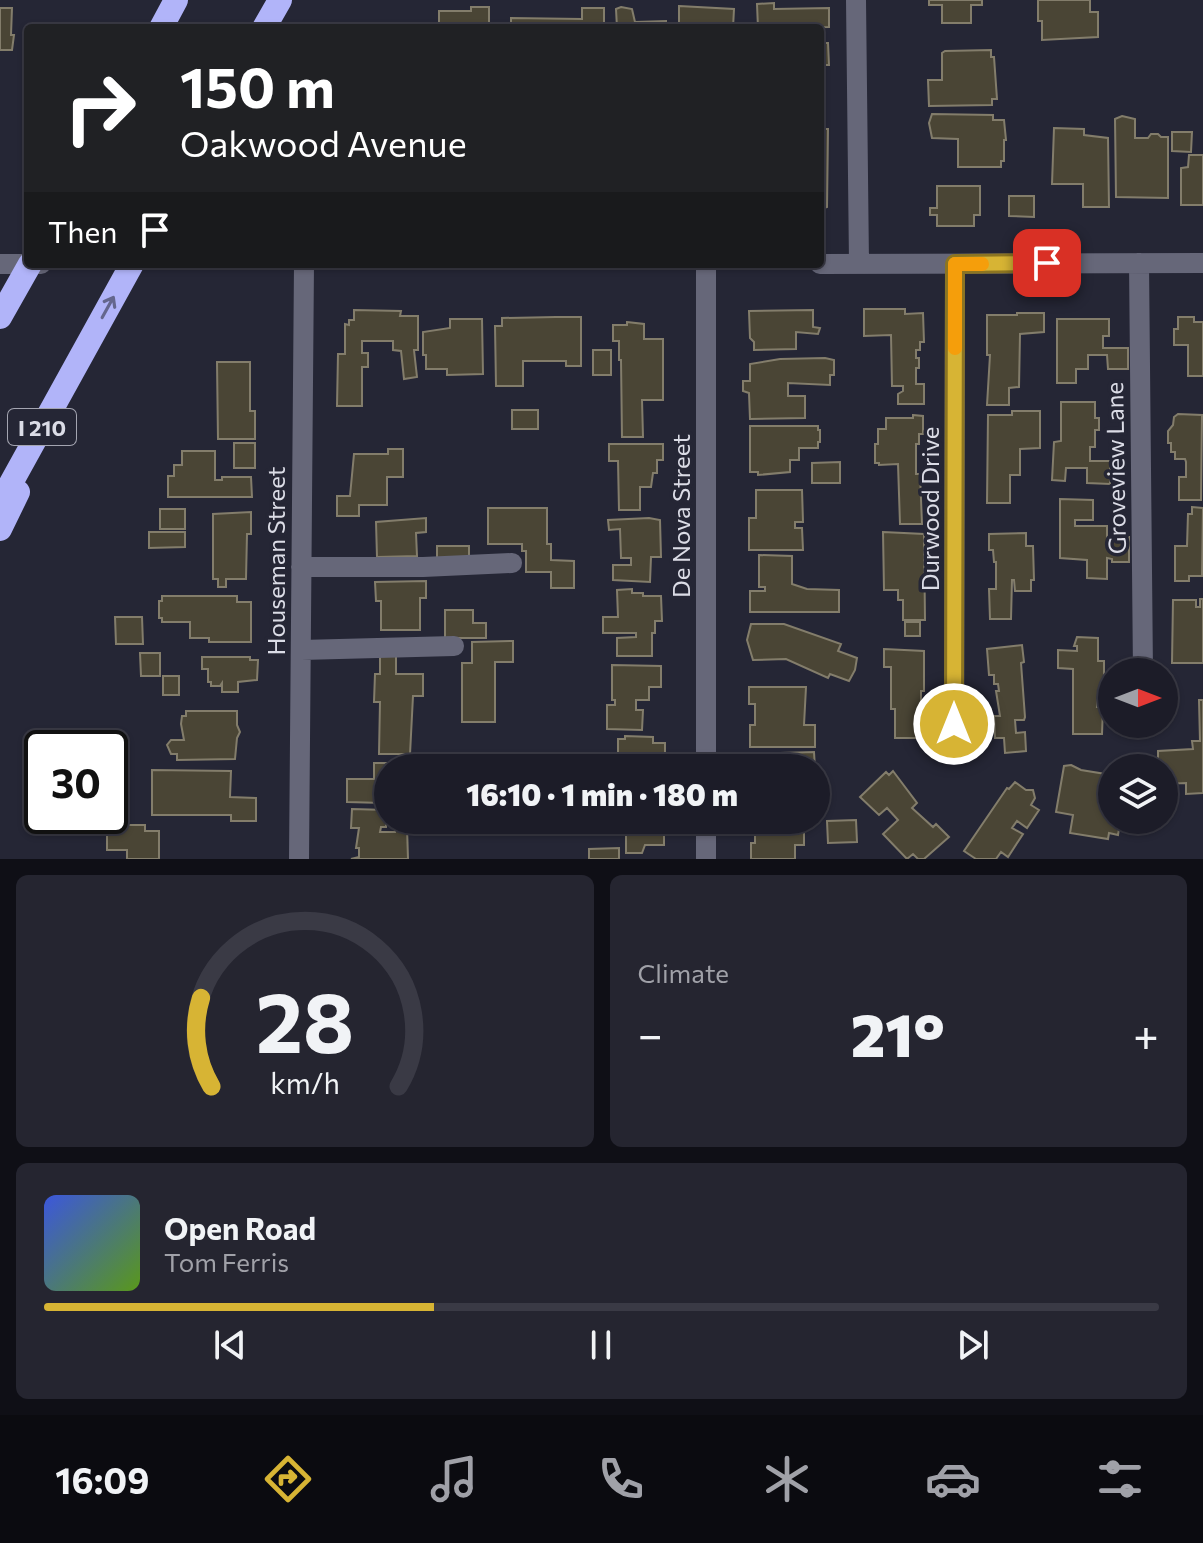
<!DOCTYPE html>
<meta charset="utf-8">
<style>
body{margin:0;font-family:Commissioner,sans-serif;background:#252530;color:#f1f3f6;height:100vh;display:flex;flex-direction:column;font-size:30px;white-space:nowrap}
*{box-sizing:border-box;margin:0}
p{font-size:26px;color:#a0a1a8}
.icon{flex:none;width:44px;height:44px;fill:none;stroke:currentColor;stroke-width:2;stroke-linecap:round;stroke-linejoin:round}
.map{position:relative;height:859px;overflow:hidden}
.details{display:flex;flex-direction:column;gap:16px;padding:16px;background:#0f0f16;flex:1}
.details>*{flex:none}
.hud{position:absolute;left:24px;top:24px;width:800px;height:244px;border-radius:8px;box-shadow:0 2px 6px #0004,0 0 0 2px #3a3a45;background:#202124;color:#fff;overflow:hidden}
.needle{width:52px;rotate:90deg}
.tools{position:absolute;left:1098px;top:658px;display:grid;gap:16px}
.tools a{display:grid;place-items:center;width:80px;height:80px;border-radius:50%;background:#1c1c28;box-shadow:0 2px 6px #0004,0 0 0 2px #3a3a45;font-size:40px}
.speed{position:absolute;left:24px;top:730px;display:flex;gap:16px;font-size:40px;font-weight:700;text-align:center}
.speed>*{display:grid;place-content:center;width:104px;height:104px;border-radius:50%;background:#1c1c28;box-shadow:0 2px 6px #0004,0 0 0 2px #3a3a45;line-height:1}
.speed .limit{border:4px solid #111;border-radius:12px;background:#fff;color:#111}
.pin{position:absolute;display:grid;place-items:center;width:68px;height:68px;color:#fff;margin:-34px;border-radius:16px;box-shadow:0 4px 12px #0006}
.me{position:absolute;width:88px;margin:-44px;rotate:0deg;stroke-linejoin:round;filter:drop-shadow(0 0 6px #0008)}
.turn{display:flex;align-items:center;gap:28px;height:168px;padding:0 24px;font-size:36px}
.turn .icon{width:104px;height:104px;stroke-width:2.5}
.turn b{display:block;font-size:56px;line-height:68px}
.then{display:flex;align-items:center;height:76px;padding:0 24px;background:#0003;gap:16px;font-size:30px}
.big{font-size:60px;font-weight:800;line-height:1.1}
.details .card{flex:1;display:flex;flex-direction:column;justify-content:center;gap:12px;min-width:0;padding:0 28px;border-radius:12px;background:#252530}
.details .dial{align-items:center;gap:0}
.dial svg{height:208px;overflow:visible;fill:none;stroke:#3a3a45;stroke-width:7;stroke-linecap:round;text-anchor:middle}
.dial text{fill:#f1f3f6;stroke:none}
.song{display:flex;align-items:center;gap:24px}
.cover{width:96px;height:96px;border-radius:12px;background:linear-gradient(135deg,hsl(230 70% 55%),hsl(90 70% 35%))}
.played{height:8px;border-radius:4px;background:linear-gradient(90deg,#d7b434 35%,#3a3a45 35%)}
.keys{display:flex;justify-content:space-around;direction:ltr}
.heat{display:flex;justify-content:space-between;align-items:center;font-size:44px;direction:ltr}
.details .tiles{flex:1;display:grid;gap:16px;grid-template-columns:1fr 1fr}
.card:last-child{grid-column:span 2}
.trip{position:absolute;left:374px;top:754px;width:456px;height:80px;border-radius:40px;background:#1c1c28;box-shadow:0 2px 6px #0004,0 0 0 2px #3a3a45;font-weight:800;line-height:80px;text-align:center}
.dock{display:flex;height:128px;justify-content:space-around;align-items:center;background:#0b0b10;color:#a0a1a8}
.dock .icon{width:56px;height:56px}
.dock .selected{color:#d7b434}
.dock b{font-size:36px;color:#f1f3f6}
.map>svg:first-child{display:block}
.building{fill:#4a4535;stroke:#837d6b;stroke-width:2}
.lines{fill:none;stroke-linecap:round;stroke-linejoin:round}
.minor{stroke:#666779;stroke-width:20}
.highway{stroke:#b1b4f9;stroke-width:24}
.oneway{stroke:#64668d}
.route-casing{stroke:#8c7522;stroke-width:20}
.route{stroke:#d7b434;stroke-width:14}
.slow{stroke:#f59e0b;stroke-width:14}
.labels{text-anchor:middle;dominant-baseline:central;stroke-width:7;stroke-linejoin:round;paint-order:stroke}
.shield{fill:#252635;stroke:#a4a5b1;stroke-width:2}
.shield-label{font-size:22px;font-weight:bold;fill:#dbdce6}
.street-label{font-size:24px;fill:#dbdce6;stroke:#252635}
</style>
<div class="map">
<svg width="1203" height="859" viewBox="0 0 1203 859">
<rect width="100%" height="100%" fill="#252635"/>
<!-- building -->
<path class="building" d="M929,0H982V5H971V23H942V5H929Z
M1038,0H1090V12H1098V37L1042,40V21H1038Z
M774,3V9L829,8V27L758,28L757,4Z
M679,6L734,9L733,28H679Z
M471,7H489V28H439V11H471Z
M621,7L632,9L635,22L666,21V28H672H617L616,9Z
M0,8H12L11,35H14L12,50H0Z
M582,8H604V28H511V18L582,19Z
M820,43H828L829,65H820Z
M991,50V57H994L997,99H992V105L929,106L928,80H942V53L945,51Z
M932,114L993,115V120H1004L1006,140H1004V161H1001V167H958V139L932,138L929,123Z
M1122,116L1135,119V138H1148L1151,134H1158L1161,137H1168V198L1116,197L1115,119Z
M1054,128L1084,129V135L1108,138L1109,207H1083V184H1052Z
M820,129H828L827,207L824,208H820Z
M1172,132H1192L1191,152L1172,151Z
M1189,155H1203V205H1181V168L1188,167Z
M937,186H980V215H974V226H937V215H930V208H937Z
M1009,196H1034V217L1009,216Z
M864,309H905V314L923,313L924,342H920V350H916V358H919V368H916V384H924V404H898V394L903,391V386H892L891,335L864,336Z
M354,310L401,311L400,316H418V350H414L417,377L404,379L401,351L393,350V341H362V353H368V367H362V406H337L338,354H345V324L349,325V320H354Z
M813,310V327L820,328L818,334L796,332V349L754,350V342L750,338L749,311Z
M1017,313H1044V332L1020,334L1019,387L1009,388V405H987L990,355H987V315H1017Z
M556,317H581V366H566V361H523V386H496L495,326H502V318Z
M1178,317H1194V322H1203V376H1188V345H1174V329H1178Z
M450,319H482L483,374L447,375V369H426V355H423V332L450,328Z
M1057,319H1109V336H1103V348H1128V369H1108L1107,355H1088V369H1076V383H1057Z
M627,322L644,324V339H663V400H642L643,437H622L621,360H619V341H613V325H627Z
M593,350H611V375H593Z
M825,358L834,360V375H830V385L788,383V396H805V418L750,419L749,393L743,391V381H750V364L780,359Z
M217,362H250V411H255V439H218Z
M1061,402H1095V418H1099V430H1095V447H1090V461H1110V484L1087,483V468H1066L1065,481L1052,480L1054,442L1061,441Z
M512,410H538V429H512Z
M1012,411H1040V448L1020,449V475H1010V503H987L988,415H1012Z
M1178,414L1202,415L1201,500H1179V477H1186V462L1185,459H1175V452H1171V443H1168V431L1173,425L1174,417Z
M913,415L923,416V434H919V444H916V474H920L922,524H900L898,464L879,465V463H875V444H878V429H886V418H913Z
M750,426H818V430H820V442H818V448H799V460H790V472L758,475V472H750Z
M234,443H255V468H234Z
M609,444H663V460H657V473H653L651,487H640V510H619L618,461H609Z
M388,449H403V477H387V505H359V516H337V496H350L354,454H388Z
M182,451H215V480H222V477H251L252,497H168V476H174V465H182Z
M840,462V483H812V463Z
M756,490H802L803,522H795V528H802L803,550H749V518H756Z
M1060,499L1093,500V520H1075V526H1107V537H1129V562H1112V559L1107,558V579L1087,578V560L1060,558Z
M1192,507L1203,508L1202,576H1189V581H1175V546H1187L1188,514H1192Z
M488,508H547V544H551V560L574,561V588H551V572H526V551H522V544H488Z
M160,509H185V529H160Z
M251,512V534H247L246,579H226V587H218V579H213V514Z
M426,518V532L416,533L417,556L377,557L376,522Z
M649,518L660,520L661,557H651L650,582L613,580V565H631V558H621L620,529L609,530L608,520Z
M149,532H185V547L149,548Z
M883,532L924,534L925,620H903V600H898V590H884Z
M1026,533V546H1033L1034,580H1031V591H1015L1014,580H1012L1011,619H990L989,589H996V562H994L993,550H989V534Z
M437,546H469V563H437Z
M759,555L792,556V584L807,589L839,590V612H750V591H765V587H759Z
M426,581V598H420V630H381V601H376L375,582Z
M632,589V593H643V596H661L662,621H655V633H652V656H617V638L636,637V633H603V617H618L617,590Z
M162,596H237V602H251V642H209V638H190V622H162V618H159V601H162Z
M1200,599H1203V663H1172L1173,600H1196V607H1200Z
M445,610H473V623H486V638H445Z
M115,617H142L143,644H116Z
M905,622H920V636H905Z
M751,624H784L841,644L838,651L857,658L855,670L849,681L830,674L828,678L786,659L753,660L747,640Z
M1077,637L1098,638V661H1104V699L1098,698L1097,707H1103L1102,734H1073V669L1058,668V650L1077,651V646H1074Z
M513,641V662H495V722H462V663H472V642Z
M1022,645L1024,662L1021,663L1025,717L1024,720H1015L1016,733L1025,732L1026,751L1005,753L1004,738H995L994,716H1000L996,691H999L998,684H994V675H989L987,649Z
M884,649L924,651V691H921V709H918V738H895V709H891V667H884Z
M140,653H160V676H141Z
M380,656H396V674H423V696H413L410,754H379L380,702H374L375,674H380Z
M202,657H250V660H258L257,680L238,682V692H222V683L220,686H211V682H208V669H202Z
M612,665L661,666V687H649V700H636V710H643L642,730L607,729V705H615V700H612Z
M163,676H179V695H163Z
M749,687H806L804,725H815V747H750V725H755V704H749Z
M1199,700H1203V793L1186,794V783L1164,784V768H1153V762L1158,761V751L1193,749L1192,741H1200Z
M186,711H237V725L240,732L237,738L235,759L177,760V754H171L167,745L171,740H184L181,724L182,716H186Z
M625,736L653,737V743H665V768H618V739H625Z
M814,752L815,768H750V755L753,753L774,754V759H781V753Z
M374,763H418V768H388V800H383V803L347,802V779H374Z
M1071,765L1081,770L1112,775V773V820H1134L1132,832L1119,829L1118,835L1109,833L1108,839L1070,833L1073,815L1056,812L1064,766Z
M152,770L231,771L230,797L256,798V821H231V815H152Z
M893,771L917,803L912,808L933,827L936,824L949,837L924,859H918L913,854L907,859L883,834L898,820L887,808L879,815L860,797L886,772L889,775Z
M1015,782L1026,790H1033L1035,798L1031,805L1039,810L1027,828L1017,821L1012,828L1023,834L1008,857L1001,852L996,859H976L964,851L1007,788L1009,789Z
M816,794H823V810H816Z
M352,809L386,810V827H381L380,832H395V827H407L408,859H351L359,857V848H356L359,828H351Z
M602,820H664V845H645L642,853H626V832H617V826H602Z
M856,820L857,842L828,843L827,821Z
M755,822H804V845H795V859H751V843H755Z
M107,825H145V831H159V859H127V850H107Z
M619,848V859H589V849Z"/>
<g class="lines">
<!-- minor -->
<path class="minor" d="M856,0L859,264
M1139,263L1143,672
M0,264H41
M706,264V768
M820,264L1203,263
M301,567H423L512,563
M301,650L454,646
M954,755L955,264
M706,820V859
M299,859L304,264"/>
<!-- highway -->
<path class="highway" d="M161,28L176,0
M264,28L280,0
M0,317L30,264
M0,503L132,264
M0,529L18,492"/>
</g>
<!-- one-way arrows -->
<defs><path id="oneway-shaft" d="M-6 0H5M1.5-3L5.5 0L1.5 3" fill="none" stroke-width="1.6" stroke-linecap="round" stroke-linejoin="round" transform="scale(2)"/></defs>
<use class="oneway" href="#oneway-shaft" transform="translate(108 307) rotate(-61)"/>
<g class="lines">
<!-- route casing -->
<g class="route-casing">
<path id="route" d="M954,724L955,264L1047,263"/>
</g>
<!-- route -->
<use href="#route" class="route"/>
<!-- slow -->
<path class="slow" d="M955,348V264H982"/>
</g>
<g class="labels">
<!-- shield labels -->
<rect class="shield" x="8" y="409" width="68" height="36" rx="6"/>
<g class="shield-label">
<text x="42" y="427">I 210</text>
</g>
<!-- street labels -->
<g class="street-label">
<text transform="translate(1115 468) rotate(-91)">Groveview Lane</text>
<text transform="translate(929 509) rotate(-90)">Durwood Drive</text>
<text transform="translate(680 516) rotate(-90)">De Nova Street</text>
<text transform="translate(275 561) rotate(-90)">Houseman Street</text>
</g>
</g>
</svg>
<div class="tools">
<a><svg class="needle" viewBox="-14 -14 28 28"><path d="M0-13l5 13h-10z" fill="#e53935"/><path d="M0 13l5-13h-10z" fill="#a0a1a8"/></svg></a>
<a><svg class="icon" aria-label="layers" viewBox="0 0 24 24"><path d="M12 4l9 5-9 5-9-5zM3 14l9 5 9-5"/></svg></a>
</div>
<div class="speed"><div class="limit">30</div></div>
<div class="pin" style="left:1047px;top:263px;background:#d93025"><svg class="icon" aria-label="arrive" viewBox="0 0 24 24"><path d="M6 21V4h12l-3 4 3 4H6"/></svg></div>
<svg class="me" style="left:954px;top:724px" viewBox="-20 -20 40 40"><circle r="17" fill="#d7b434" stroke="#fff" stroke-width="3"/><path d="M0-11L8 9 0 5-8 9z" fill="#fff"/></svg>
<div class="trip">16:10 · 1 min · 180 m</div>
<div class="hud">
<div class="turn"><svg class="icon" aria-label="right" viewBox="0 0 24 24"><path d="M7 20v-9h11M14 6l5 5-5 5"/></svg><div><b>150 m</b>Oakwood Avenue</div></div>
<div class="then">Then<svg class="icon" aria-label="arrive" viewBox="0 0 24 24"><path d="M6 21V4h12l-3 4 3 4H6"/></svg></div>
</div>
</div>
<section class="details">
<div class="tiles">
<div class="card dial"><svg viewBox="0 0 100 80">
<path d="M14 69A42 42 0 1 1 86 69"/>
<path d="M14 69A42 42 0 0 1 10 35" stroke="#d7b434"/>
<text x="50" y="56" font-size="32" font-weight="700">28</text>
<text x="50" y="72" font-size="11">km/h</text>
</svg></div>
<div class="card"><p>Climate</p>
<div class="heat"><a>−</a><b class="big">21°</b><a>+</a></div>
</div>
<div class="card">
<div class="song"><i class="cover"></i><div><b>Open Road</b><p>Tom Ferris</p></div></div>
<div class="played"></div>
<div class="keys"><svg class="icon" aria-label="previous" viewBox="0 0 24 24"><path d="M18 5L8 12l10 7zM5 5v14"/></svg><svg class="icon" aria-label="pause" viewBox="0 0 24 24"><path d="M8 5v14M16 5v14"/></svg><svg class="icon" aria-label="next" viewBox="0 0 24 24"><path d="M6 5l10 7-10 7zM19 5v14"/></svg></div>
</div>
</div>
</section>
<nav class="dock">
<b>16:09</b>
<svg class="icon selected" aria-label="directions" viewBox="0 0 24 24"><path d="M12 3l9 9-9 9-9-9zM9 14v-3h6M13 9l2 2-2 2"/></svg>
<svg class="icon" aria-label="music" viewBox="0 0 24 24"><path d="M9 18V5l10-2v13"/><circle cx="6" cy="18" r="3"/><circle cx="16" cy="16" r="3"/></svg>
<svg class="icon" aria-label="phone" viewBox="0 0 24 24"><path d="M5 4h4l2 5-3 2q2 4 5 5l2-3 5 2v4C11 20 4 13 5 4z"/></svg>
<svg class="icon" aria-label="climate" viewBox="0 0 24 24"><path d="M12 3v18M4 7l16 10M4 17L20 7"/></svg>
<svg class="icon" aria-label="car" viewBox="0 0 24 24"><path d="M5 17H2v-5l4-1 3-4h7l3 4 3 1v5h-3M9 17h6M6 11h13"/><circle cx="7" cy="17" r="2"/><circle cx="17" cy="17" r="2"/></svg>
<svg class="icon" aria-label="filters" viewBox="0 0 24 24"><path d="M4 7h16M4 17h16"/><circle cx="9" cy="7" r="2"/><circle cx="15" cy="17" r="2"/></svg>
</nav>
